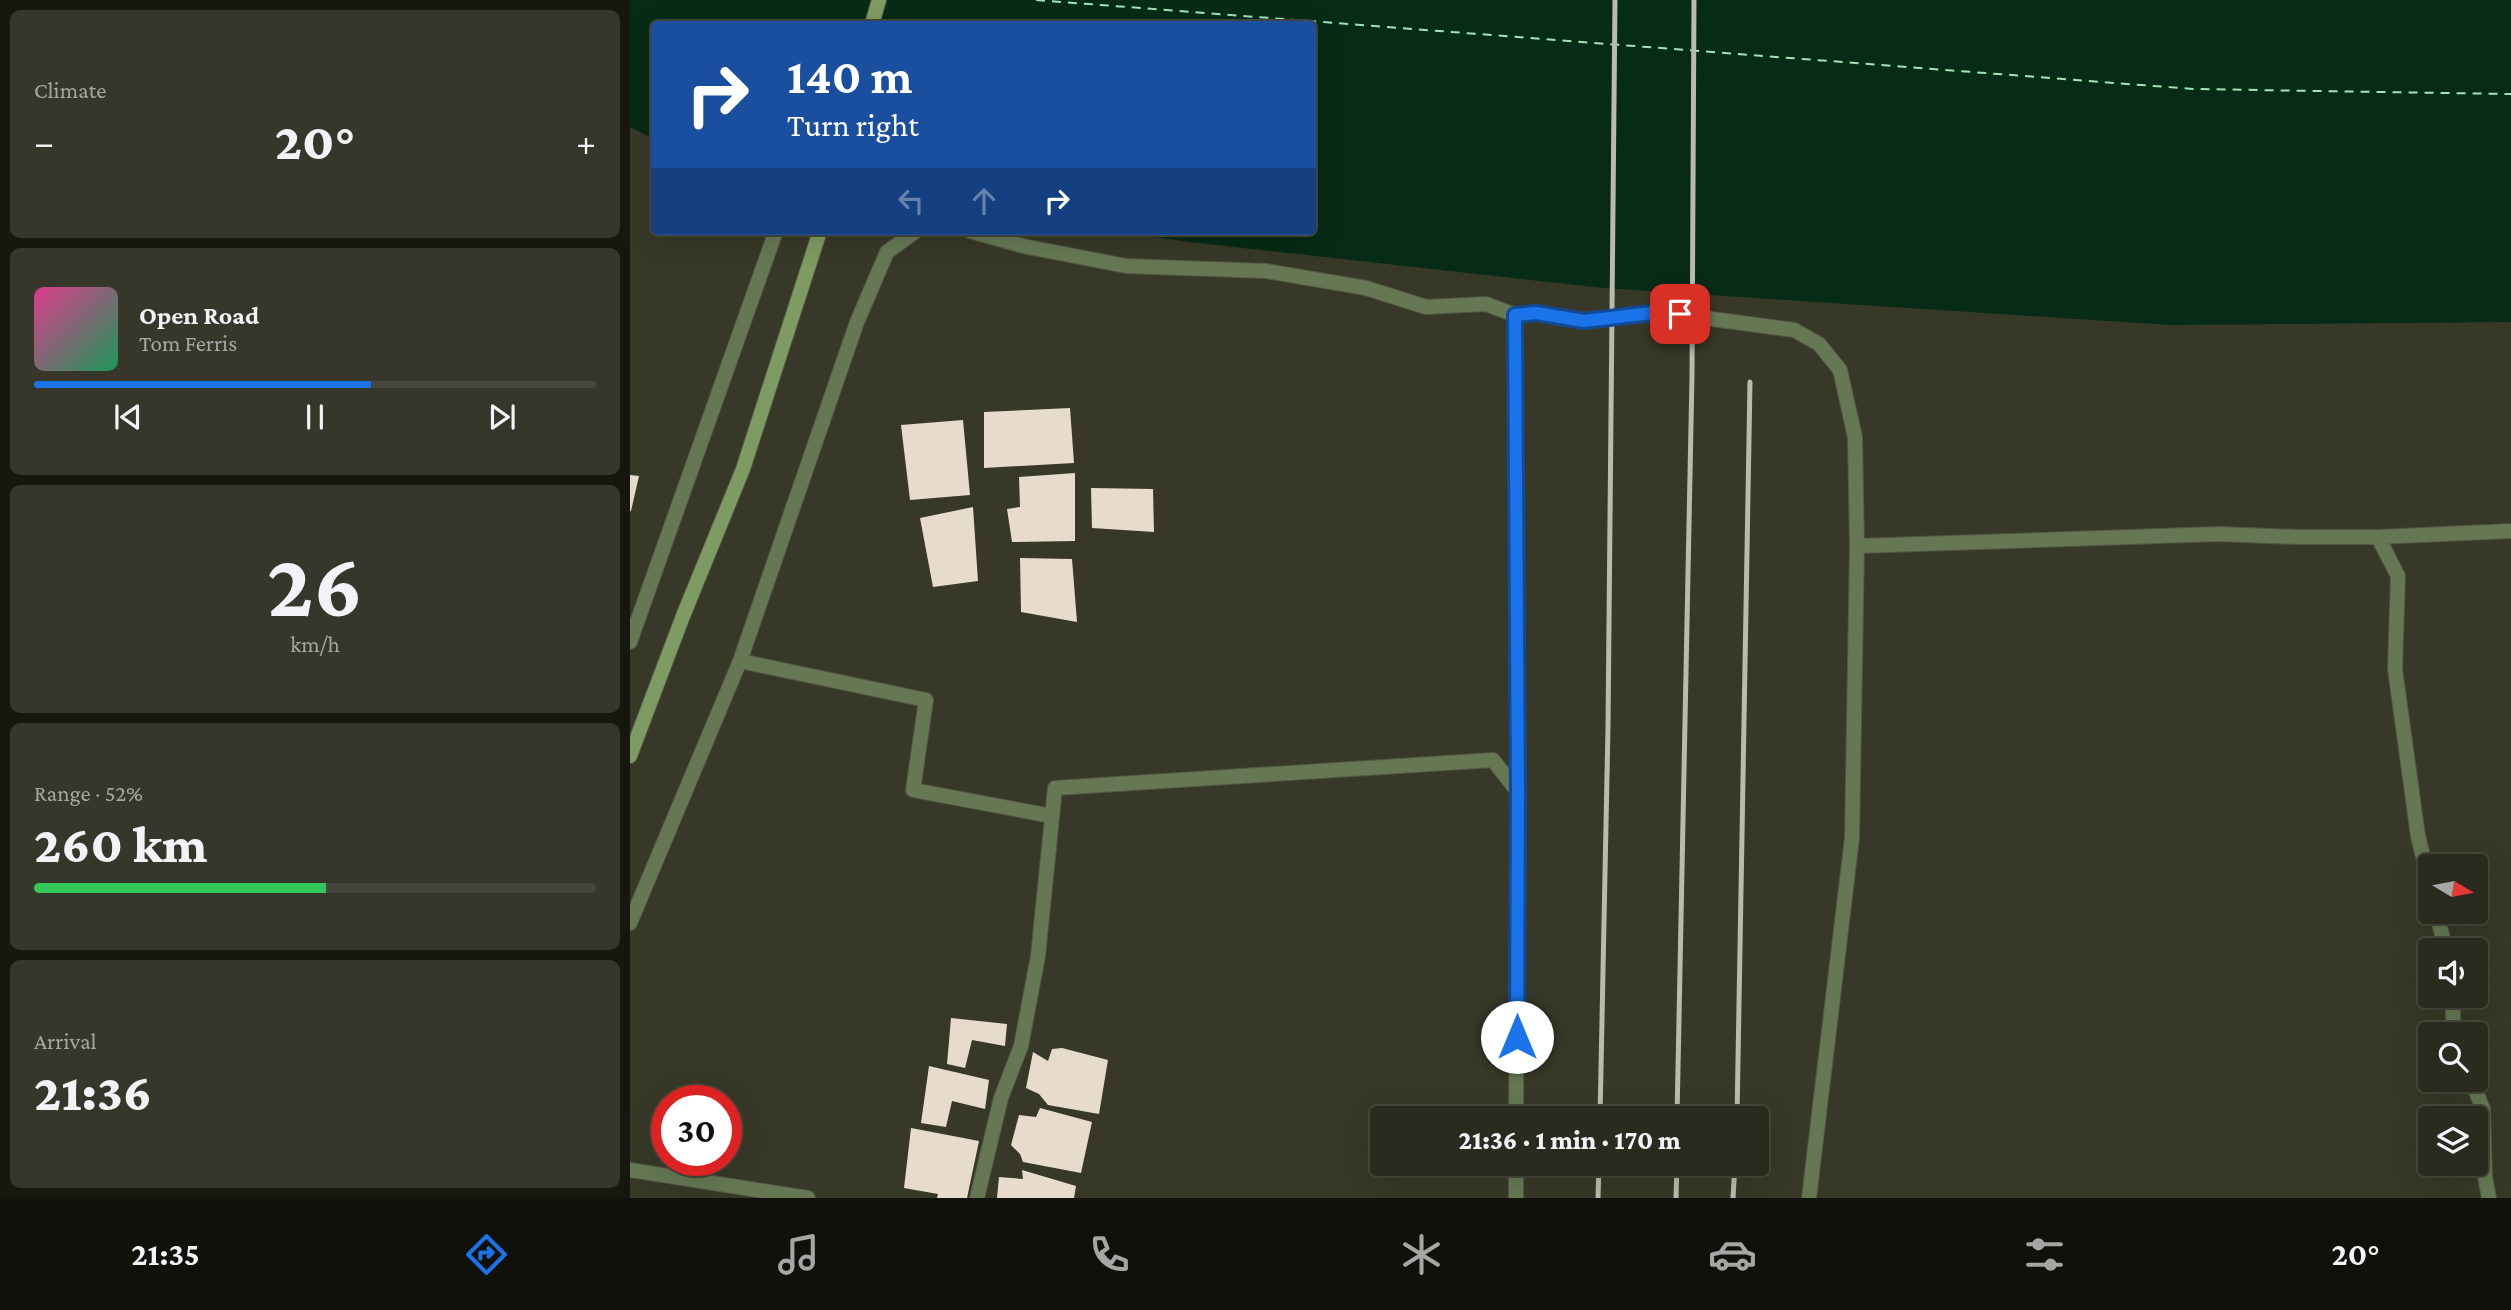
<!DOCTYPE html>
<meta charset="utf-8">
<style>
body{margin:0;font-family:"Crimson Pro",serif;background:#36362b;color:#f1f3f6;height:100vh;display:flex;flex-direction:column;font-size:26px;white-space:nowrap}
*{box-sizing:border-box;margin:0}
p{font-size:23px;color:#a5a7a4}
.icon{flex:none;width:38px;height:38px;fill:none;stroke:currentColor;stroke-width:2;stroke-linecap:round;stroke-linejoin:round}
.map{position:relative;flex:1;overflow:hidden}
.side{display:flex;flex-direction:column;gap:10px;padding:10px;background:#171710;width:630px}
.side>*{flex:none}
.guide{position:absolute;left:21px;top:21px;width:665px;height:214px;border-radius:7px;box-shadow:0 7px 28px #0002,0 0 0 2px #46463c;background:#1a4fa0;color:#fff;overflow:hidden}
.needle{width:46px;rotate:100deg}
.controls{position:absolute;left:1788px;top:854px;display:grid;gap:14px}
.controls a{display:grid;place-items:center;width:70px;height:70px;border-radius:7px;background:#2a2a1e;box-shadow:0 7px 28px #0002,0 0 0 2px #46463c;font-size:35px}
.speed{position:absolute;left:21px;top:1085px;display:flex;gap:14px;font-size:35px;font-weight:700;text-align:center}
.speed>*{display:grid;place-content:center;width:91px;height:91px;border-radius:50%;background:#2a2a1e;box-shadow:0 7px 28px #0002,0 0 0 2px #46463c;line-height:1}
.speed .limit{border:10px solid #d22;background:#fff;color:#111}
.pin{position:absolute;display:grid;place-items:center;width:60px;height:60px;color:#fff;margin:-30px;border-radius:14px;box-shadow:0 4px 10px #0006}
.me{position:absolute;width:77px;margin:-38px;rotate:0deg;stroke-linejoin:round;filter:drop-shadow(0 0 5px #0008)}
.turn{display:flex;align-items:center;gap:24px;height:147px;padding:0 21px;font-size:32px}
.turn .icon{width:91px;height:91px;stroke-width:2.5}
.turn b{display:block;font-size:49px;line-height:60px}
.lanes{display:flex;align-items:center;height:66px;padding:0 21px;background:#0003;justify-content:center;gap:35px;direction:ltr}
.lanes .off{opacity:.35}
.big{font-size:52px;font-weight:800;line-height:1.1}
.side .tile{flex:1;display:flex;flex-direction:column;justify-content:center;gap:10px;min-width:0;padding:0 24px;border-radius:10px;background:#36362b}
.side .dial{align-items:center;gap:0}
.dial b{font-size:91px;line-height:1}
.song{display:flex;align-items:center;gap:21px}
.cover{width:84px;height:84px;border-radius:10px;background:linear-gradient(135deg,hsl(330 70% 55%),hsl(150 70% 35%))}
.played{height:7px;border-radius:4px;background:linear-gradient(90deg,#1a73e8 60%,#46463c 60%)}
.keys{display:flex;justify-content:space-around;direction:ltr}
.heat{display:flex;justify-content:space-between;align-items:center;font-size:38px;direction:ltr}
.charge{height:10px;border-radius:5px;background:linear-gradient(90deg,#34c759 52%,#46463c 0)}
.trip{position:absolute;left:740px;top:1106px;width:399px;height:70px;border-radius:7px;background:#2a2a1e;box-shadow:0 7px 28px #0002,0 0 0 2px #46463c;font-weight:800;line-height:70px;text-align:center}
.menu{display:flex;height:112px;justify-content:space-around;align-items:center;background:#11110c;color:#a5a7a4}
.menu .icon{width:49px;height:49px}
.menu .selected{color:#1a73e8}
.menu b{font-size:32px;color:#f1f3f6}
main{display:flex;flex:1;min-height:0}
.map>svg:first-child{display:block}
.water{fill:#062b16}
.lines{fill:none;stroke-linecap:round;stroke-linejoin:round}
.ferry{stroke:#9de7b6;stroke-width:2;stroke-dasharray:9 7;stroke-linecap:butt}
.building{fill:#e7dccb}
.minor-casing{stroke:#555546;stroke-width:16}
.secondary-casing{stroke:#555546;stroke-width:16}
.minor{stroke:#657853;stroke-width:14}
.secondary{stroke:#7e9b61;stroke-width:14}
.rail{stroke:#babaaf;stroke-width:5}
.route-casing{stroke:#114b97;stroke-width:18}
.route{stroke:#1a73e8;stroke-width:12}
</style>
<main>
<section class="side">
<div class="tile"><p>Climate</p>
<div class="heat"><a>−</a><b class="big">20°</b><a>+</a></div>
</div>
<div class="tile">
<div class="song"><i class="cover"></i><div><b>Open Road</b><p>Tom Ferris</p></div></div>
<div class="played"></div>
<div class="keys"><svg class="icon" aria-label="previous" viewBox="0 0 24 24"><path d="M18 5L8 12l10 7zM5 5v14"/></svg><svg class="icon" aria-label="pause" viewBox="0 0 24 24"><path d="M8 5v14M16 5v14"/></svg><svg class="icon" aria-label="next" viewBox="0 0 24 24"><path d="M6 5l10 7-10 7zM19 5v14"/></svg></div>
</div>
<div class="tile dial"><b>26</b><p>km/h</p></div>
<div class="tile"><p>Range · 52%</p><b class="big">260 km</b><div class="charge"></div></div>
<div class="tile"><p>Arrival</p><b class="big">21:36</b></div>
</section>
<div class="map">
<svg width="1881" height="1198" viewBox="0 0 1881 1198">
<rect width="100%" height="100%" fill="#383828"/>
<!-- water -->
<path class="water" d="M0,0H1881V322L1540,325L973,288L560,242L482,231H682V24H24V139L0,127Z"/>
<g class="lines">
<!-- ferry -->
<path class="ferry" d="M406,0L1563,89L1881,94"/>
</g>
<!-- building -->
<path class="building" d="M440,408L444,463L354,468V412Z
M333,420L340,495L280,500L271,425Z
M445,473V541L382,542L377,509L390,507L389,477Z
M0,475L9,476L1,511H0Z
M461,488L523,489L524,532L462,528Z
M343,507L348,581L303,587L290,518Z
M390,558L442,559L447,622L391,612Z
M321,1018L377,1024L375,1046L342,1040L335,1068L317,1064Z
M432,1048L478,1060L469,1114L418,1105L409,1094L396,1088L403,1052L418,1061L422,1049Z
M299,1066L359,1080L355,1109L322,1101L316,1127L291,1123Z
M410,1108L462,1122L451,1173L393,1162L390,1154L381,1145L389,1115L406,1117Z
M281,1128L349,1141L337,1198H307L308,1194L274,1188Z
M392,1170L446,1186L444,1198H367L369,1177L393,1179Z"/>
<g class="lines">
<!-- minor casing -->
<g class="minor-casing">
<path id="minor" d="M340,231L393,246L496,266L636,271L736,288L796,307L856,304L885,315L906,313L954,321L1030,312L1164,330L1189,344L1210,370L1225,437L1227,546
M885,315L888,792L886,1118
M0,642L146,231
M110,661L296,700L283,790L422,816
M1801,889L1788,836L1765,669L1768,576L1748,537L1881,531
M1806,912L1816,950
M0,923L110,661L227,322L257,252L286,231
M1822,996L1824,1034
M1841,1080L1853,1109L1855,1177L1859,1198
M0,1170L178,1198
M347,1198L371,1098L391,1046L408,956L425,788L863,760L888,792
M886,1198V1164
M1179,1198L1222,838L1227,546L1589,534L1667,537H1748"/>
</g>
<!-- secondary casing -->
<g class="secondary-casing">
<path id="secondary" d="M242,24L249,0
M0,756L53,616L113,469L190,231"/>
</g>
<!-- minor -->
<use href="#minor" class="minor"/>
<!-- secondary -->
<use href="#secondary" class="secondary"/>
<!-- rail -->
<path class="rail" d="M970,1118L978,727L985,0
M1047,1118L1062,376L1064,0
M1107,1118L1120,382
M968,1198L969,1164
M1046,1198L1047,1164
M1103,1198L1105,1164"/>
</g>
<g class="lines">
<!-- route casing -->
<g class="route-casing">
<path id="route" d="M887,1037L888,792L885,315L906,313L954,321L1030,312L1050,314"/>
</g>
<!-- route -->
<use href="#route" class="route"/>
</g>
</svg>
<div class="controls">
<a><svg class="needle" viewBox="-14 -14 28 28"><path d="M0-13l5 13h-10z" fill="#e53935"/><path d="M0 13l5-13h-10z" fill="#a5a7a4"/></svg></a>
<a><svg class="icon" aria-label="sound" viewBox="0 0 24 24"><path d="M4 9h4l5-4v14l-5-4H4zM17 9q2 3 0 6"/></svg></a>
<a><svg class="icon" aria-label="search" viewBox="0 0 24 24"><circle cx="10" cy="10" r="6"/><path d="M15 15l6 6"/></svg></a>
<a><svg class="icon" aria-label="layers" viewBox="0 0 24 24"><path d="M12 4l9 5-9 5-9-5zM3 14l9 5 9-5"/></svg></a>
</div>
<div class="speed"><div class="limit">30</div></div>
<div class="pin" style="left:1050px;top:314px;background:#d93025"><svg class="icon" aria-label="arrive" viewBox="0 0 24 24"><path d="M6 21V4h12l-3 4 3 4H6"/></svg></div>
<svg class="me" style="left:887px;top:1037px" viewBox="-20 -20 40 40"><circle r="19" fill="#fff"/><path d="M0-13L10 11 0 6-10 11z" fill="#1a73e8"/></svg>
<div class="trip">21:36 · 1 min · 170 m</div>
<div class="guide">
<div class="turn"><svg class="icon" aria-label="right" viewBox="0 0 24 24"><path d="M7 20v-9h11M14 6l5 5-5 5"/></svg><div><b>140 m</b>Turn right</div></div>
<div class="lanes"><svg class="icon off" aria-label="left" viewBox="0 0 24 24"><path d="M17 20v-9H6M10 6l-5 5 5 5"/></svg><svg class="icon off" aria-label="ahead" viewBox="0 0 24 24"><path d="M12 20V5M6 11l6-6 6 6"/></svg><svg class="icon" aria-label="right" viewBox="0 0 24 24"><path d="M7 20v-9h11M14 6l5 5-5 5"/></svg></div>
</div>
</div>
</main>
<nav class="menu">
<b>21:35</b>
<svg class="icon selected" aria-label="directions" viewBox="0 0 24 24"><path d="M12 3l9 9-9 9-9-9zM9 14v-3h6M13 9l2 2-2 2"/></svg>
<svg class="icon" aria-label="music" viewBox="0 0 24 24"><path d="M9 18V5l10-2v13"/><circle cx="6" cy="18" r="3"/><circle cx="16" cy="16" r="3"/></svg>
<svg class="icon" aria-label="phone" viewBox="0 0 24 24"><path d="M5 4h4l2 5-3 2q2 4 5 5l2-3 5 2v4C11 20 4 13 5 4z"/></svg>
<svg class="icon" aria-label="climate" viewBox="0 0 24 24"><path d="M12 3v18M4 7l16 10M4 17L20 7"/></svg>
<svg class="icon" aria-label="car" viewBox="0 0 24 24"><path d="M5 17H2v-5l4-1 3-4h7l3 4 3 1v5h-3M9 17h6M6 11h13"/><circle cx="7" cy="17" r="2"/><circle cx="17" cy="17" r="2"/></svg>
<svg class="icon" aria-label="filters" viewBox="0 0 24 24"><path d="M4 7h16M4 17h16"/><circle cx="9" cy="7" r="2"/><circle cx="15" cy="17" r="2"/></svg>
<b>20°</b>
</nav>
